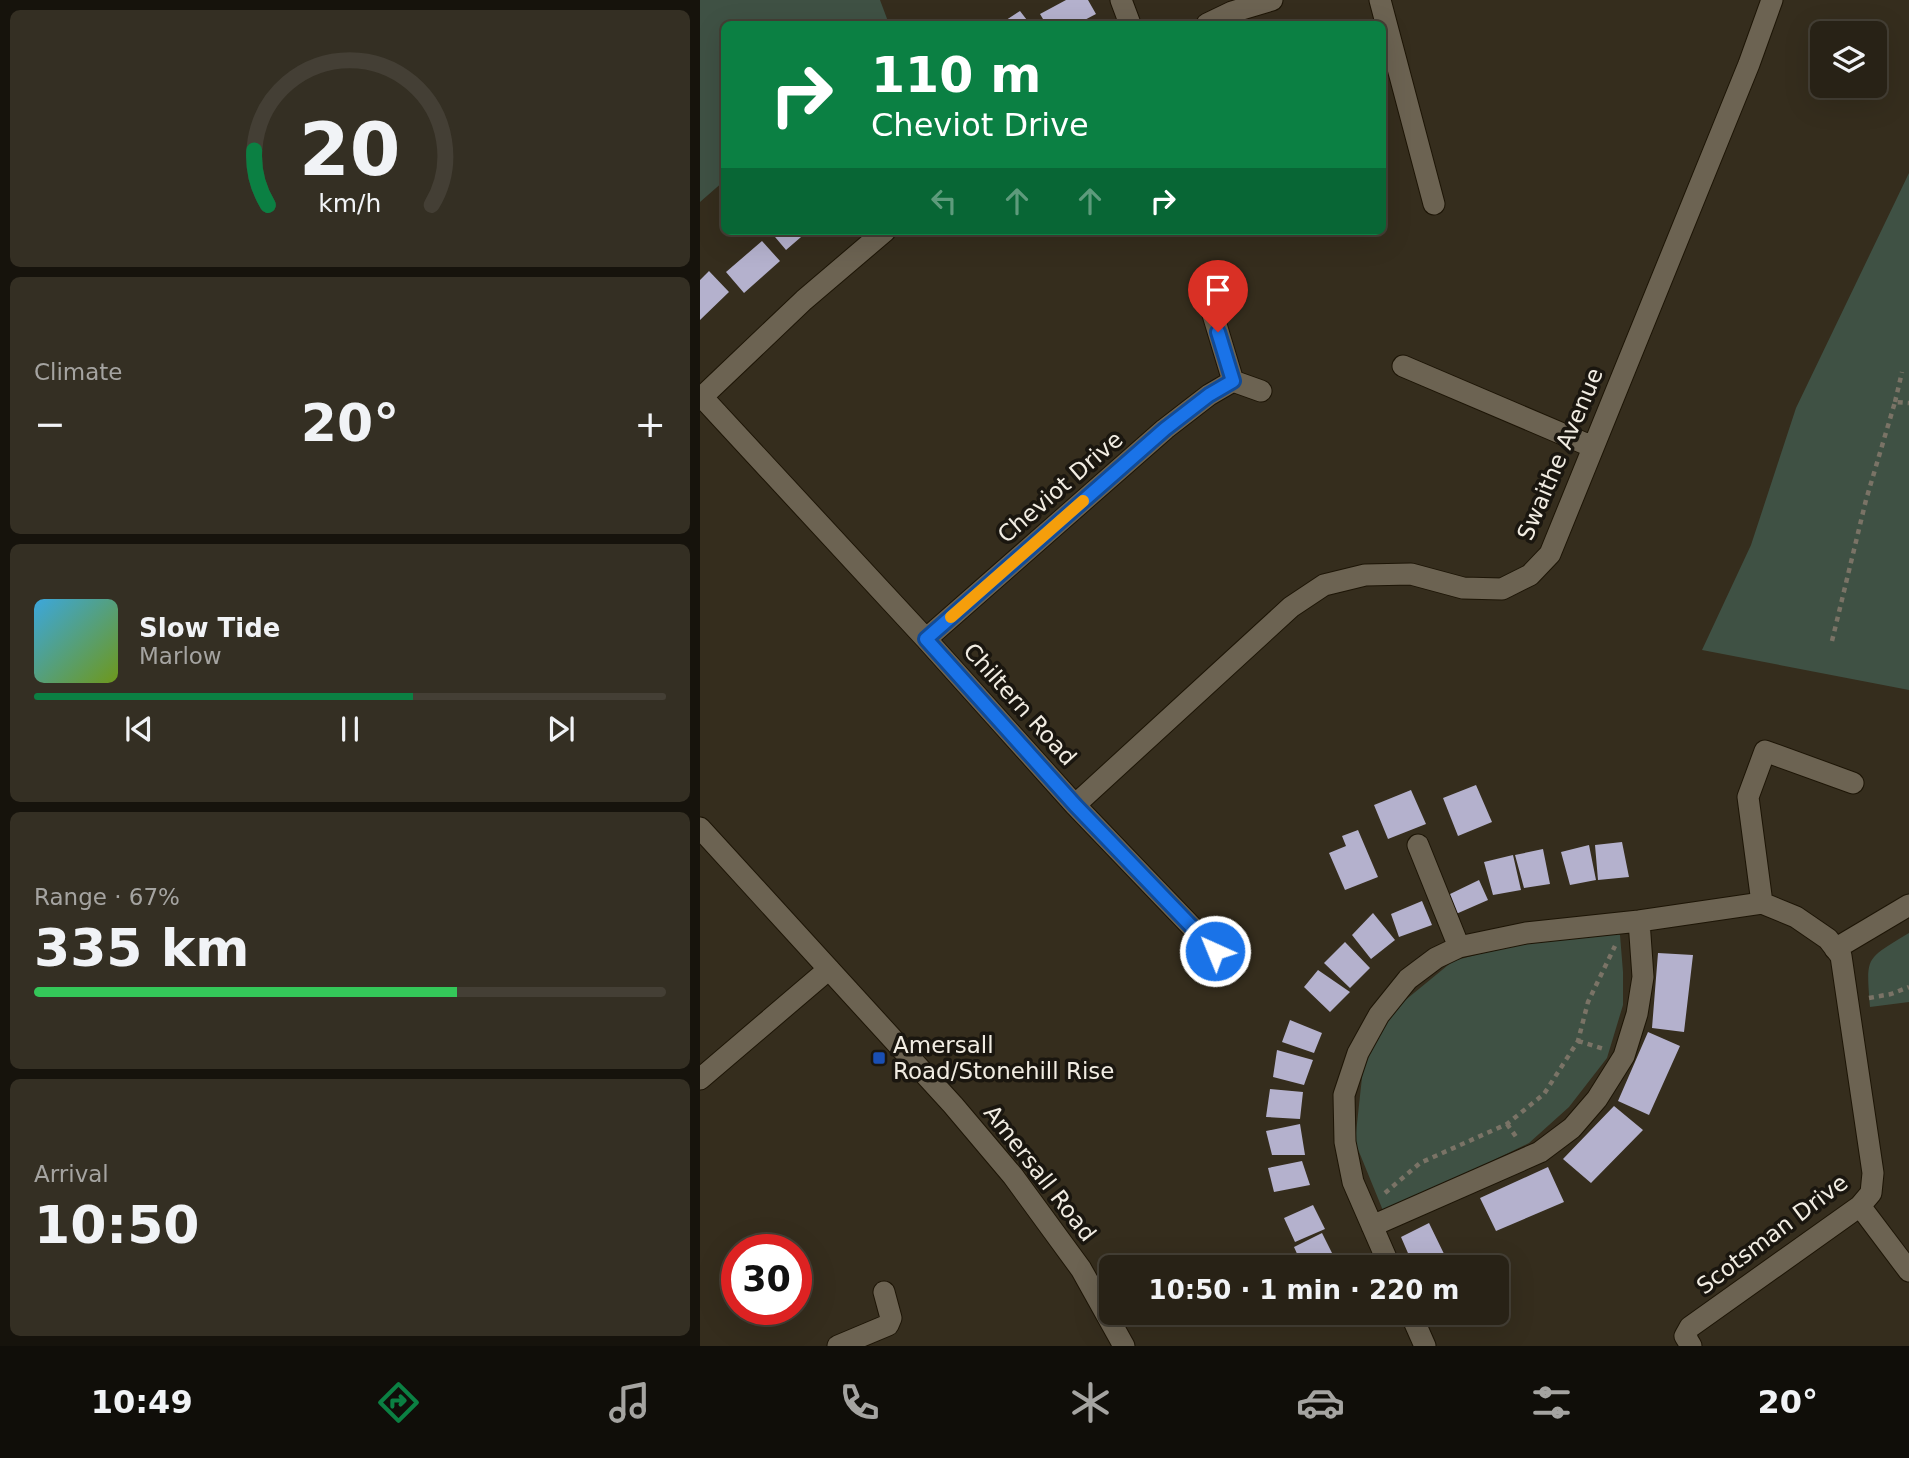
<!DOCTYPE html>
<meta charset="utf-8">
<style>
body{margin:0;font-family:"DejaVu Sans",sans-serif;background:#342f23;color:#f1f3f6;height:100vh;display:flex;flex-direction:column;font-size:26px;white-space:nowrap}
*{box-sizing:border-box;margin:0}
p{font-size:23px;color:#a5a4a1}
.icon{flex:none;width:38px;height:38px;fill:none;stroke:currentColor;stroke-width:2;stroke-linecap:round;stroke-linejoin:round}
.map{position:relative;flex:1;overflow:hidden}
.side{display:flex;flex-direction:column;gap:10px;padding:10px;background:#16130c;width:700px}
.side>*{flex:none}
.guide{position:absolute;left:21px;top:21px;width:665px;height:214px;border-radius:10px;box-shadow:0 7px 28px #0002,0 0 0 2px #443f35;background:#0b8043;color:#fff;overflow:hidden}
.controls{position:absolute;left:1110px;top:21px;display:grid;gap:14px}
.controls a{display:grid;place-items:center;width:77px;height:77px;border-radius:10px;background:#282216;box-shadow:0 7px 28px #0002,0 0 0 2px #443f35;font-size:35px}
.speed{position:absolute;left:21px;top:1234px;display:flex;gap:14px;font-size:35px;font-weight:700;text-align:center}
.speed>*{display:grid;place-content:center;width:91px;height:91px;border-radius:50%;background:#282216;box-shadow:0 7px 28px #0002,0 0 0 2px #443f35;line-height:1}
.speed .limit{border:10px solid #d22;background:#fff;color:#111}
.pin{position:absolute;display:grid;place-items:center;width:60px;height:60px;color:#fff;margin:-72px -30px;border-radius:50% 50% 50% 0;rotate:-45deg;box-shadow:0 0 7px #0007}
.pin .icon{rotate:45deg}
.me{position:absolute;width:77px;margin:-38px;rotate:316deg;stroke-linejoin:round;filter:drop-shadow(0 0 5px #0008)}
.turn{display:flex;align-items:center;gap:24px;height:147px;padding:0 35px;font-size:32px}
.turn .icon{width:91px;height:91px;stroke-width:2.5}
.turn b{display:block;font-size:49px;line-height:60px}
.lanes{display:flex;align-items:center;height:66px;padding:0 35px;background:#0003;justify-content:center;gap:35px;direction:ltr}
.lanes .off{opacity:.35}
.big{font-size:52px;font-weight:700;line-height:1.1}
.side .widget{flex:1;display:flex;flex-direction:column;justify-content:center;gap:10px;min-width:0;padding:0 24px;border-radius:10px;background:#342f23}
.side .dial{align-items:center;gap:0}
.dial svg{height:182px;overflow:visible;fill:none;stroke:#443f35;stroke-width:7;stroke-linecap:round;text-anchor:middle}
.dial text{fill:#f1f3f6;stroke:none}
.song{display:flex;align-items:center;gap:21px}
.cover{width:84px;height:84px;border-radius:10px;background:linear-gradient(135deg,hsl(200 70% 55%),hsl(80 70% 35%))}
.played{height:7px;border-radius:4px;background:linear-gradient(90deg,#0b8043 60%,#443f35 60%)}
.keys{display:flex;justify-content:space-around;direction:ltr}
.heat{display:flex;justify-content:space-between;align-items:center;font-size:38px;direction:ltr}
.charge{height:10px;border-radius:5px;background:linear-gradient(90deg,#34c759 67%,#443f35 0)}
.trip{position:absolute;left:399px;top:1255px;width:410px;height:70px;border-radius:10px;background:#282216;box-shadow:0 7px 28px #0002,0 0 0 2px #443f35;font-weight:700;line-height:70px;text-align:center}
.menu{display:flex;height:112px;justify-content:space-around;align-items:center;background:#100e09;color:#a5a4a1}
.menu .icon{width:49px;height:49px}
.menu .on{color:#0b8043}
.menu b{font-size:32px;color:#f1f3f6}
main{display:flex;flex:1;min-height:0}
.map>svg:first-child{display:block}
.green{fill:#3f5144}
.building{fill:#b4b1cd}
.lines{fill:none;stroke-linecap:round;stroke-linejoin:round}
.minor-casing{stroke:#1d1506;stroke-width:23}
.path{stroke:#7a7366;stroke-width:4.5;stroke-dasharray:5 5;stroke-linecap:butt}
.minor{stroke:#6c6352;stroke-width:21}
.route-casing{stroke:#114b97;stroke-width:18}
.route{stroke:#1a73e8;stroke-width:12}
.slow{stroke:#f59e0b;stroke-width:12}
.transit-dot{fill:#1a4fb4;stroke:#1a160f;stroke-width:2.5}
.labels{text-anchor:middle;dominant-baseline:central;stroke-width:7;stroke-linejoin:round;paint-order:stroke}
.street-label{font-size:23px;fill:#f1ece2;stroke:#1a160f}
.poi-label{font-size:23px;fill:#f1ece2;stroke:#1a160f;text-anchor:start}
</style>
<main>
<section class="side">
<div class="widget dial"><svg viewBox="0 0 100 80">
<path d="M14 69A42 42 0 1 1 86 69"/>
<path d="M14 69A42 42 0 0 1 8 45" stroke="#0b8043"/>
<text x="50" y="56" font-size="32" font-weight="700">20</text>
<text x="50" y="72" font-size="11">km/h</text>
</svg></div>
<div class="widget"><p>Climate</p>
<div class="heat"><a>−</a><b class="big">20°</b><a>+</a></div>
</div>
<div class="widget">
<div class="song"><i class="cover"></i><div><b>Slow Tide</b><p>Marlow</p></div></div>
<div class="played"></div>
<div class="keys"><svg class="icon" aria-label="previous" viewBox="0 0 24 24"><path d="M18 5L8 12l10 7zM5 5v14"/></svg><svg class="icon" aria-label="pause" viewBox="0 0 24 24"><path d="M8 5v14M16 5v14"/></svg><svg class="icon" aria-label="next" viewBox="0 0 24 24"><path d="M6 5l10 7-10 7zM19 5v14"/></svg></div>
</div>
<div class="widget"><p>Range · 67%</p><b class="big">335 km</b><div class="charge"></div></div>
<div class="widget"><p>Arrival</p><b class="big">10:50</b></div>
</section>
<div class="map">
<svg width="1209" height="1346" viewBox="0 0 1209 1346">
<rect width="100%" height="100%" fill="#352d1d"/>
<!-- green -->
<path class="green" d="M0,0H180L189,24H24V181L0,202Z
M1209,173V690L1002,650L1051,545L1096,408Z
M916,932L920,935L923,972V1005L907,1058L869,1107L829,1143L684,1213L655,1142L663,1068L692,1011L753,961L794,950L861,937Z
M1209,933V1002L1170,1007C1166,955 1165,960 1209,933Z"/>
<!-- building -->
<path class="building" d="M366,0H388L396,14L377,24H346L340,14Z
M320,11L330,24H300Z
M70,231H108L86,250Z
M62,241L80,261L44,293L26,272Z
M9,271L29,292L0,320V280Z
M776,785L792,822L758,836L743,798Z
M711,790L726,824L688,839L674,805Z
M658,830L678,877L645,890L629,853L646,846L642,836Z
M922,842L929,877L898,880L895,845Z
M889,845L896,880L870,885L861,852Z
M843,849L850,884L824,888L815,855Z
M813,855L821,890L793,895L784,862Z
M779,880L788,900L756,914L748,895Z
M722,901L732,925L699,937L691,914Z
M673,913L695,940L671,959L652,935Z
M645,942L670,968L650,988L624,963Z
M958,953L993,955L984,1032L952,1028Z
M618,970L650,992L630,1012L604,987Z
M590,1020L622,1033L614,1053L582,1042Z
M948,1032L980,1046L949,1115L918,1101Z
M577,1050L613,1060L604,1085L573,1077Z
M570,1089L603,1092L600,1119L566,1117Z
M914,1106L943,1130L891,1183L863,1159Z
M600,1124L605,1155H572L566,1131Z
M602,1161L610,1185L574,1192L568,1168Z
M848,1167L864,1202L796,1231L780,1198Z
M613,1205L625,1229L595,1242L584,1218Z
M729,1223L746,1258L729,1267H714L701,1237Z
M622,1233L636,1261L622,1267H603L594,1247Z"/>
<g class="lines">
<!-- minor casing -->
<g class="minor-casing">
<path id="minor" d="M421,0L430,24
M680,0L734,204
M507,24L532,12L572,0
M511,308L533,381L561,391
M703,366L893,447
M2,397L226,639L375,805L515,951
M0,399L104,300L185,231
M226,639L465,429L509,395L533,381
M375,805L591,607L624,585L665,575L711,574L763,588L802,589L830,575L850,554L1049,64L1072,0
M0,828L253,1105L313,1176L381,1269L424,1346
M718,845L759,947
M1062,903L1048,797L1065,751L1153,783
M1135,949L1209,905
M0,1079L129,969
M1160,1206L1209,1271
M672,1226L840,1152L872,1128L897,1099L924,1056L937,1014L943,977L939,921
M690,1267L653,1182L645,1142L644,1095L658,1053L679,1015L708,979L736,958L759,947L826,933L939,921L1062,903L1096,917L1128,939L1141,956L1173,1173L1171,1193L1160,1206L990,1327L985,1336L991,1346
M710,1312L725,1346
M138,1346L188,1325L191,1318L184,1292"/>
</g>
<!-- path -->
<path class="path" d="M1195,402L1202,372
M1132,641L1166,500L1195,402L1209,403
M1169,998L1191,994L1209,987
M878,1041L904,1049
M807,1124L817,1138
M685,1193L720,1163L807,1124L844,1094L878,1041L888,1002L915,946"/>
<!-- minor -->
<use href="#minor" class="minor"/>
</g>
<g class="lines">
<!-- route casing -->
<g class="route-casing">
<path id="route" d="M515,951L375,805L226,639L465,429L509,395L533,381L518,332"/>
</g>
<!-- route -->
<use href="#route" class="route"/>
<!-- slow -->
<path class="slow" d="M251,617L383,501"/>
</g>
<!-- markers -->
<rect class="transit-dot" x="172" y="1051" width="14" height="14" rx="3.5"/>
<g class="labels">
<!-- street labels -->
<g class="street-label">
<text transform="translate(860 454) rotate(-67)">Swaithe Avenue</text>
<text transform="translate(360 487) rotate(-41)">Cheviot Drive</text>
<text transform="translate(320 704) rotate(48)">Chiltern Road</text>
<text transform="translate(340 1173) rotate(52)">Amersall Road</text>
<text transform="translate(1072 1234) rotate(-37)">Scotsman Drive</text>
</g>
<!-- poi labels -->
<g class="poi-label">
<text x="193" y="1045">Amersall<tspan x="193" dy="26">Road/Stonehill Rise</tspan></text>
</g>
</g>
</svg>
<div class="controls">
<a><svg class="icon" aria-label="layers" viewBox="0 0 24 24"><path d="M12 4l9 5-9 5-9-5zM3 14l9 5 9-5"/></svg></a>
</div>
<div class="speed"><div class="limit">30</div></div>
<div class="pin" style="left:518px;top:332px;background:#d93025"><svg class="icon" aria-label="arrive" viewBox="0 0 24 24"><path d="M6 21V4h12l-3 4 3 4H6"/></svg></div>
<svg class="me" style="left:515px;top:951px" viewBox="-20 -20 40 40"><circle r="17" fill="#1a73e8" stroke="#fff" stroke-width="3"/><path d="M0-11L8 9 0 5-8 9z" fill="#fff"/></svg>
<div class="trip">10:50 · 1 min · 220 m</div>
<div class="guide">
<div class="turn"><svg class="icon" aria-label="right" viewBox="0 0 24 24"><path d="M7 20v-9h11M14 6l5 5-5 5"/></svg><div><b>110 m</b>Cheviot Drive</div></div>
<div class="lanes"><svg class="icon off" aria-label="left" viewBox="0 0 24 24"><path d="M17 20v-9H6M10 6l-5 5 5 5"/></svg><svg class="icon off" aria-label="ahead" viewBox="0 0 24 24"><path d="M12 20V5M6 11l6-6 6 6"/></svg><svg class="icon off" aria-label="ahead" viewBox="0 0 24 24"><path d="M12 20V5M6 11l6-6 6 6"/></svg><svg class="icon" aria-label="right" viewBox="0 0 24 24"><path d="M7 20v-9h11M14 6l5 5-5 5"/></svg></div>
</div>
</div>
</main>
<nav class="menu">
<b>10:49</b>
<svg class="icon on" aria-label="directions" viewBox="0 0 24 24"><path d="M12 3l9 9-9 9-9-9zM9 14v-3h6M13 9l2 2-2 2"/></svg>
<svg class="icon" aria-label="music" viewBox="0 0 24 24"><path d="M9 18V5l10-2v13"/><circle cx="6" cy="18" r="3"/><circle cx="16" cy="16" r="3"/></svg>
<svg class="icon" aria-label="phone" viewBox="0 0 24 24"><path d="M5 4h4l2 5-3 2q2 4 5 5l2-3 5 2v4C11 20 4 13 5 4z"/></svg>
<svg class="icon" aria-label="climate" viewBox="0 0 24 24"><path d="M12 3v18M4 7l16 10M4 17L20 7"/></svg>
<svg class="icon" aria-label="car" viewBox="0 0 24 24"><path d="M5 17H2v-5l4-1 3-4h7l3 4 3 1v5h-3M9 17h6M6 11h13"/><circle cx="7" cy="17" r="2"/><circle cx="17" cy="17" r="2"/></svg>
<svg class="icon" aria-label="filters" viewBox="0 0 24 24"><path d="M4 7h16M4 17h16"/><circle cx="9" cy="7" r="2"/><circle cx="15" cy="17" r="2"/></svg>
<b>20°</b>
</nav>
